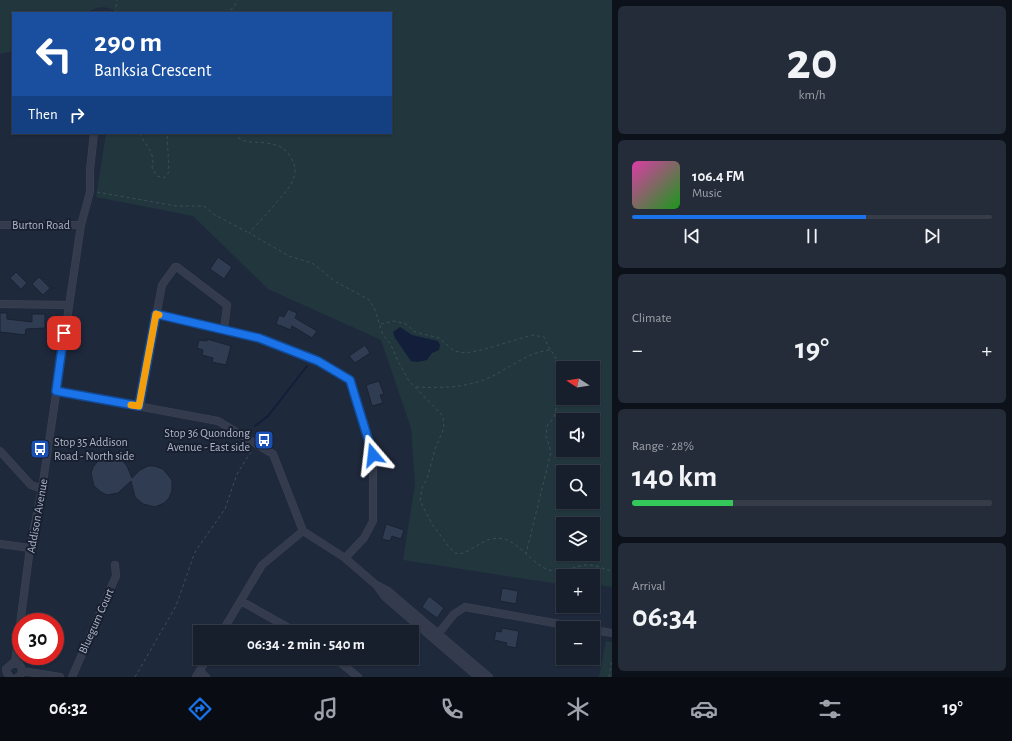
<!DOCTYPE html>
<meta charset="utf-8">
<style>
body{margin:0;font-family:"Alegreya Sans",sans-serif;background:#242c39;color:#f1f3f6;height:100vh;display:flex;flex-direction:column;font-size:15px;white-space:nowrap}
*{box-sizing:border-box;margin:0}
p{font-size:13px;color:#9ea2aa}
.icon{flex:none;width:22px;height:22px;fill:none;stroke:currentColor;stroke-width:2;stroke-linecap:round;stroke-linejoin:round}
.map{position:relative;flex:1;overflow:hidden}
.details{display:flex;flex-direction:column;gap:6px;padding:6px;background:#0d1119;width:400px}
.details>*{flex:none}
.banner{position:absolute;left:12px;top:12px;width:380px;height:122px;border-radius:0px;box-shadow:0 1px 3px #0004,0 0 0 1px #363d49;background:#1a4fa0;color:#fff;overflow:hidden}
.needle{width:26px;rotate:282deg}
.buttons{position:absolute;left:556px;top:361px;display:grid;gap:8px}
.buttons a{display:grid;place-items:center;width:44px;height:44px;border-radius:0px;background:#171f2d;box-shadow:0 1px 3px #0004,0 0 0 1px #363d49;font-size:20px}
.speed{position:absolute;left:12px;top:613px;display:flex;gap:8px;font-size:20px;font-weight:700;text-align:center}
.speed>*{display:grid;place-content:center;width:52px;height:52px;border-radius:50%;background:#171f2d;box-shadow:0 1px 3px #0004,0 0 0 1px #363d49;line-height:1}
.speed .limit{border:6px solid #d22;background:#fff;color:#111}
.pin{position:absolute;display:grid;place-items:center;width:34px;height:34px;color:#fff;margin:-17px;border-radius:8px;box-shadow:0 2px 6px #0006}
.me{position:absolute;width:44px;margin:-22px;rotate:343deg;stroke-linejoin:round;filter:drop-shadow(0 0 3px #0008)}
.turn{display:flex;align-items:center;gap:14px;height:84px;padding:0 16px;font-size:18px}
.turn .icon{width:52px;height:52px;stroke-width:2.5}
.turn b{display:block;font-size:28px;line-height:34px}
.then{display:flex;align-items:center;height:38px;padding:0 16px;background:#0003;gap:8px;font-size:15px}
.big{font-size:30px;font-weight:600;line-height:1.1}
.details .card{flex:1;display:flex;flex-direction:column;justify-content:center;gap:6px;min-width:0;padding:0 14px;border-radius:6px;background:#242c39}
.details .dial{align-items:center;gap:0}
.dial b{font-size:52px;line-height:1}
.song{display:flex;align-items:center;gap:12px}
.cover{width:48px;height:48px;border-radius:6px;background:linear-gradient(135deg,hsl(320 70% 55%),hsl(120 70% 35%))}
.played{height:4px;border-radius:2px;background:linear-gradient(90deg,#1a73e8 65%,#363d49 65%)}
.keys{display:flex;justify-content:space-around;direction:ltr}
.heat{display:flex;justify-content:space-between;align-items:center;font-size:22px;direction:ltr}
.charge{height:6px;border-radius:3px;background:linear-gradient(90deg,#34c759 28%,#363d49 0)}
.trip{position:absolute;left:193px;top:625px;width:226px;height:40px;border-radius:0px;background:#171f2d;box-shadow:0 1px 3px #0004,0 0 0 1px #363d49;font-weight:600;line-height:40px;text-align:center}
.tab-bar{display:flex;height:64px;justify-content:space-around;align-items:center;background:#090c12;color:#9ea2aa}
.tab-bar .icon{width:28px;height:28px}
.tab-bar .active{color:#1a73e8}
.tab-bar b{font-size:18px;color:#f1f3f6}
main{display:flex;flex:1;min-height:0}
.map>svg:first-child{display:block}
.green{fill:#21373d;fill-rule:evenodd}
.water{fill:#121e3a}
.lines{fill:none;stroke-linecap:round;stroke-linejoin:round}
.stream{stroke:#121e3a;stroke-width:2}
.building{fill:#303c52;stroke:#1a2233}
.street-casing{stroke:#3c4455;stroke-width:8}
.path{stroke:#3a5055;stroke-width:1;stroke-dasharray:3 3;stroke-linecap:butt}
.street{stroke:#333b4c;stroke-width:7}
.route-casing{stroke:#114b97;stroke-width:10}
.route{stroke:#1a73e8;stroke-width:7}
.slow{stroke:#f59e0b;stroke-width:7}
.labels{text-anchor:middle;dominant-baseline:central;stroke-width:4;stroke-linejoin:round;paint-order:stroke}
.street-label{font-size:12px;fill:#aeb5c8;stroke:#182030}
.poi-label{font-size:12px;fill:#aeb5c8;stroke:#182030;text-anchor:end}
</style>
<main>
<div class="map">
<svg width="612" height="677" viewBox="0 0 612 677">
<rect width="100%" height="100%" fill="#1f293c"/>
<!-- green -->
<path class="green" d="M0,0H612V587L593,584V576H563V579H560L559,584L403,560L415,484L411,428L381,340L268,289L193,216L96,197L106,133H391V13H119C106,6 100,5 86,13H13V51L0,54ZM563,368H593V398H563ZM563,420H593V450H563ZM563,472H593V502H563ZM563,524H593V554H563Z
M606,641L612,642V677H599Z"/>
<!-- water -->
<path class="water" d="M400,327L412,335L438,341L440,345L439,350L432,353L427,360L417,362L411,361L395,338L393,332Z"/>
<g class="lines">
<!-- stream -->
<path class="stream" d="M255,426L268,416L307,366"/>
</g>
<!-- building -->
<path class="building" d="M218,257L232,267L224,279L210,269Z
M16,272L27,283L21,289L10,278Z
M39,277L50,288L43,295L32,284Z
M288,309L297,313L295,318L317,331L312,338L292,326L291,330L276,324L279,315L284,317Z
M0,313H7V319L32,322V314H45V328L26,329L25,335L0,332Z
M207,339L231,346L226,365L212,362L213,358L202,355L203,350L197,348L199,340L207,341Z
M365,345L370,353L355,363L349,356Z
M379,381L384,394L380,395L383,403L372,406L366,385Z
M109,456L122,460L127,466L132,478L140,470L148,466H154L163,469L172,480V491L169,498L164,503L155,507L143,504L135,497L131,481L118,493L107,495L101,492L94,486L91,473L93,467L98,461Z
M386,524L404,530L401,539L392,536L390,541L382,539Z
M502,588L518,591L516,604L500,601Z
M429,596L444,608L437,618L422,607Z
M502,628L519,631L516,648L506,646L507,643L494,640L496,631L501,632Z"/>
<g class="lines">
<!-- street casing -->
<g class="street-casing">
<path id="street" d="M0,225H81
M0,304L69,305
M157,314L259,338L318,361L350,380L373,455V521L364,538L345,558
M56,391L218,421L273,454L303,531L345,558L375,584L388,591L489,677
M139,406L162,285L175,267H177L227,305L224,330
M0,451L31,485L42,489
M0,544L30,548
M377,586L385,597L478,677
M241,601L296,632
M593,630L612,633
M222,632L262,565L303,531
M434,639L454,614L465,607L582,628
M335,658L358,677
M15,663L30,548L42,489L81,225L90,192V170L94,133
M22,671L60,677
M200,671L206,677
M10,677L7,673L6,669L13,663L19,664C23,669 23,674 18,677
M72,677L116,576L115,565
M196,677L207,658"/>
</g>
<!-- path -->
<path class="path" d="M115,13L117,0
M225,13L233,8L238,0
M140,133C145,147 156,151 152,168L157,176L164,178L169,172L167,133
M234,133C243,145 253,141 267,143C278,145 284,147 290,156C303,175 288,189 276,203C267,214 258,223 249,233L289,256L312,263L336,282L368,299L374,307L383,335L390,343L398,361L409,381L443,416L444,428L435,449L427,479L422,488L420,501L432,524L449,547L455,553L460,554C471,551 480,542 491,539C516,533 528,563 549,570C561,574 573,567 585,565C594,564 603,569 612,571
M97,192L176,206H204L215,215L249,233
M381,324L394,321L406,324L415,332L439,338L454,351L465,353L482,350L532,335L544,337L550,350
M416,387C440,388 463,388 486,379C508,370 526,352 551,350L559,364L562,382L554,417L547,426L546,436L551,452L526,554
M135,677L176,606L195,552L225,509L237,474L252,450
M609,677L612,659"/>
<!-- street -->
<use href="#street" class="street"/>
</g>
<g class="lines">
<!-- route casing -->
<g class="route-casing">
<path id="route" d="M64,333L56,391L139,406L156,314L259,338L318,361L350,380L373,455"/>
</g>
<!-- route -->
<use href="#route" class="route"/>
<!-- slow -->
<path class="slow" d="M131,405L139,406L156,314L159,315"/>
</g>
<!-- icons -->
<defs>
<g id="bus-square" transform="scale(1)"><rect x="-9" y="-9" width="18" height="18" rx="4" fill="#1a4fb4" stroke="#182030"/><path d="M-5-6H5V4H4V6H2V4H-2V6H-4V4H-5ZM-3.5-4V0h7V-4ZM-3.5 1.2v1.5H-2V1.2ZM2 1.2v1.5H3.5V1.2Z" fill="#fff"/></g>
</defs>
<g fill-rule="evenodd">
<use href="#bus-square" x="264" y="440"/>
<use href="#bus-square" x="40" y="449"/>
</g>
<g class="labels">
<!-- street labels -->
<g class="street-label">
<text x="41" y="225">Burton Road</text>
<text transform="translate(37 516) rotate(-80)">Addison Avenue</text>
<text transform="translate(96 621) rotate(-66)">Bluegum Court</text>
</g>
<!-- poi labels -->
<g class="poi-label">
<text x="250" y="433">Stop 36 Quondong<tspan x="250" dy="14">Avenue - East side</tspan></text>
<text x="54" y="442" text-anchor="start">Stop 35 Addison<tspan x="54" dy="14">Road - North side</tspan></text>
</g>
</g>
</svg>
<div class="buttons">
<a><svg class="needle" viewBox="-14 -14 28 28"><path d="M0-13l5 13h-10z" fill="#e53935"/><path d="M0 13l5-13h-10z" fill="#9ea2aa"/></svg></a>
<a><svg class="icon" aria-label="sound" viewBox="0 0 24 24"><path d="M4 9h4l5-4v14l-5-4H4zM17 9q2 3 0 6"/></svg></a>
<a><svg class="icon" aria-label="search" viewBox="0 0 24 24"><circle cx="10" cy="10" r="6"/><path d="M15 15l6 6"/></svg></a>
<a><svg class="icon" aria-label="layers" viewBox="0 0 24 24"><path d="M12 4l9 5-9 5-9-5zM3 14l9 5 9-5"/></svg></a>
<a>+</a>
<a>−</a>
</div>
<div class="speed"><div class="limit">30</div></div>
<div class="pin" style="left:64px;top:333px;background:#d93025"><svg class="icon" aria-label="arrive" viewBox="0 0 24 24"><path d="M6 21V4h12l-3 4 3 4H6"/></svg></div>
<svg class="me" style="left:373px;top:455px" viewBox="-20 -20 40 40"><path d="M0-17L14 15 0 8-14 15z" fill="#1a73e8" stroke="#fff" stroke-width="4"/></svg>
<div class="trip">06:34 · 2 min · 540 m</div>
<div class="banner">
<div class="turn"><svg class="icon" aria-label="left" viewBox="0 0 24 24"><path d="M17 20v-9H6M10 6l-5 5 5 5"/></svg><div><b>290 m</b>Banksia Crescent</div></div>
<div class="then">Then<svg class="icon" aria-label="right" viewBox="0 0 24 24"><path d="M7 20v-9h11M14 6l5 5-5 5"/></svg></div>
</div>
</div>
<section class="details">
<div class="card dial"><b>20</b><p>km/h</p></div>
<div class="card">
<div class="song"><i class="cover"></i><div><b>106.4 FM</b><p>Music</p></div></div>
<div class="played"></div>
<div class="keys"><svg class="icon" aria-label="previous" viewBox="0 0 24 24"><path d="M18 5L8 12l10 7zM5 5v14"/></svg><svg class="icon" aria-label="pause" viewBox="0 0 24 24"><path d="M8 5v14M16 5v14"/></svg><svg class="icon" aria-label="next" viewBox="0 0 24 24"><path d="M6 5l10 7-10 7zM19 5v14"/></svg></div>
</div>
<div class="card"><p>Climate</p>
<div class="heat"><a>−</a><b class="big">19°</b><a>+</a></div>
</div>
<div class="card"><p>Range · 28%</p><b class="big">140 km</b><div class="charge"></div></div>
<div class="card"><p>Arrival</p><b class="big">06:34</b></div>
</section>
</main>
<nav class="tab-bar">
<b>06:32</b>
<svg class="icon active" aria-label="directions" viewBox="0 0 24 24"><path d="M12 3l9 9-9 9-9-9zM9 14v-3h6M13 9l2 2-2 2"/></svg>
<svg class="icon" aria-label="music" viewBox="0 0 24 24"><path d="M9 18V5l10-2v13"/><circle cx="6" cy="18" r="3"/><circle cx="16" cy="16" r="3"/></svg>
<svg class="icon" aria-label="phone" viewBox="0 0 24 24"><path d="M5 4h4l2 5-3 2q2 4 5 5l2-3 5 2v4C11 20 4 13 5 4z"/></svg>
<svg class="icon" aria-label="climate" viewBox="0 0 24 24"><path d="M12 3v18M4 7l16 10M4 17L20 7"/></svg>
<svg class="icon" aria-label="car" viewBox="0 0 24 24"><path d="M5 17H2v-5l4-1 3-4h7l3 4 3 1v5h-3M9 17h6M6 11h13"/><circle cx="7" cy="17" r="2"/><circle cx="17" cy="17" r="2"/></svg>
<svg class="icon" aria-label="filters" viewBox="0 0 24 24"><path d="M4 7h16M4 17h16"/><circle cx="9" cy="7" r="2"/><circle cx="15" cy="17" r="2"/></svg>
<b>19°</b>
</nav>
